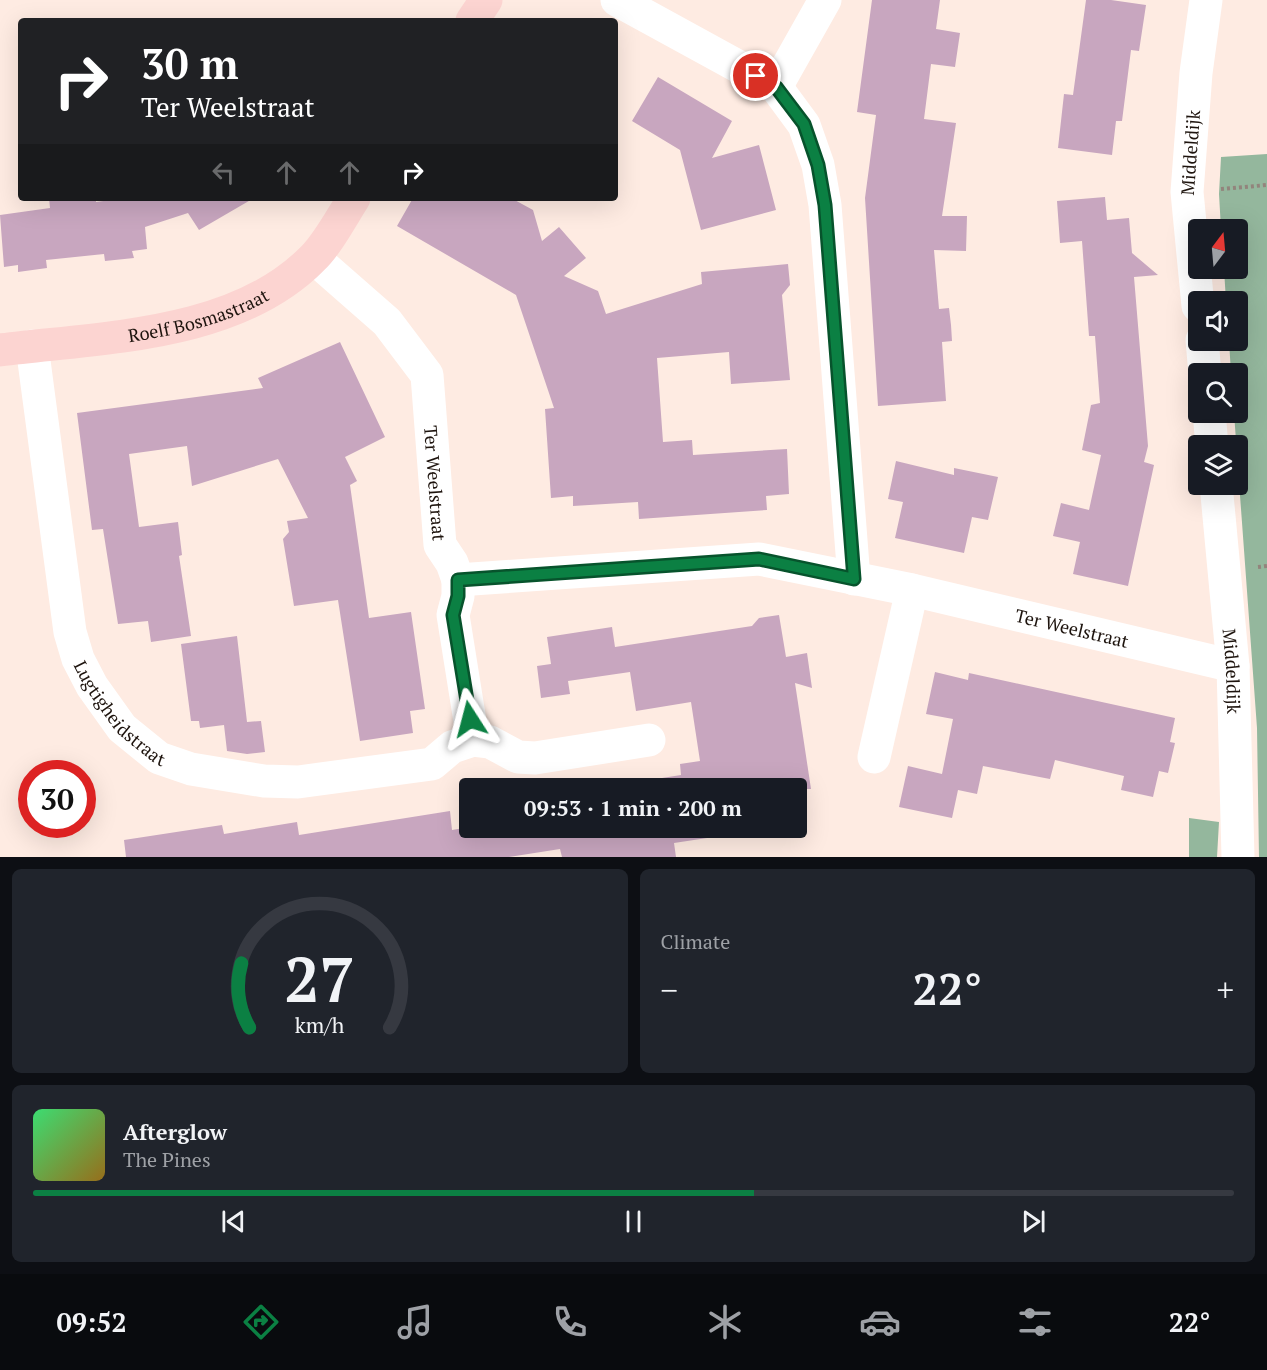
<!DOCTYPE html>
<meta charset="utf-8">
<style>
body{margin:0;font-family:"PT Serif",serif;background:#20242c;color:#f1f3f6;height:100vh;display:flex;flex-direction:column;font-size:22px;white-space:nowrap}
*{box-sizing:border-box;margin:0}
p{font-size:20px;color:#9ea1a6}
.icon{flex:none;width:33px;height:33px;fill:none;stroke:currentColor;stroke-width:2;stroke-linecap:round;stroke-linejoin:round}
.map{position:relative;height:857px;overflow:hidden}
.side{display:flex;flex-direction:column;gap:12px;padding:12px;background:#0d0f14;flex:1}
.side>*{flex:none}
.top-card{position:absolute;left:18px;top:18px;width:600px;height:183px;border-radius:6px;box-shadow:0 6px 24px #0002;background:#202124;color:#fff;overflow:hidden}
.needle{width:39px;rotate:16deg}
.controls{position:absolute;left:1188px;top:219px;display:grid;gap:12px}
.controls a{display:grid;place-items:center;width:60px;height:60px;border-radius:6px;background:#171b24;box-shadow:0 6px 24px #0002;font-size:30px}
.speed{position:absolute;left:18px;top:760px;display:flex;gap:12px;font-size:30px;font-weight:700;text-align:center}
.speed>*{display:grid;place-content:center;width:78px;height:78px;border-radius:50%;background:#171b24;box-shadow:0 6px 24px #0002;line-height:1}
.speed .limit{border:9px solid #d22;background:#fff;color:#111}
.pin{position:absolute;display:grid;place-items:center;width:51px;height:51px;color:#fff;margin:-26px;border:3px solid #fff;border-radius:50%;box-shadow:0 2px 6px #0007}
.me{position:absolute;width:66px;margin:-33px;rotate:351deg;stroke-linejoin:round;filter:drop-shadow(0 0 4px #0008)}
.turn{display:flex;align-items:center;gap:21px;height:126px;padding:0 24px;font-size:27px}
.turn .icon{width:78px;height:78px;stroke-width:2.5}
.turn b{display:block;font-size:42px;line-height:51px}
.lanes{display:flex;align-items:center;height:57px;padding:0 24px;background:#0003;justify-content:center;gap:30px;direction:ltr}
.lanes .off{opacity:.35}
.big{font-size:45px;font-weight:800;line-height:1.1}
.side .widget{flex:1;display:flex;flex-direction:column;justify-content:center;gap:9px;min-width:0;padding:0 21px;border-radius:9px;background:#20242c}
.side .dial{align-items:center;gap:0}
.dial svg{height:156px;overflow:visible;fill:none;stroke:#363941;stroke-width:7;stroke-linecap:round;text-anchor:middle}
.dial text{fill:#f1f3f6;stroke:none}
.song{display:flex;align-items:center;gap:18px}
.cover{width:72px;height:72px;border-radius:9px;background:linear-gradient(135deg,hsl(140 70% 55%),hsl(40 70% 35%))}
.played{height:6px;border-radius:3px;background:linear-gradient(90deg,#0b8043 60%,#363941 60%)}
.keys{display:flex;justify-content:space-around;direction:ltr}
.heat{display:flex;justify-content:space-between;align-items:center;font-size:33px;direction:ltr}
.side .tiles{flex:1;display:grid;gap:12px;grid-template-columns:1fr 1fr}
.widget:last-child{grid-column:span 2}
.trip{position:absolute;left:459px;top:778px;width:348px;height:60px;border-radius:6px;background:#171b24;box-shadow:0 6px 24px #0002;font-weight:800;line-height:60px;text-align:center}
.menu{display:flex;height:96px;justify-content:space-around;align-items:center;background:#090b0e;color:#9ea1a6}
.menu .icon{width:42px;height:42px}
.menu .on{color:#0b8043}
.menu b{font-size:27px;color:#f1f3f6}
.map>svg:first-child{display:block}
.forest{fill:#94b79d}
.building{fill:#c8a6bf}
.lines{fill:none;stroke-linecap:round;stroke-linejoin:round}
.path{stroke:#92847c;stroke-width:4;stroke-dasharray:3 3;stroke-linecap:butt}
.street{stroke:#fff;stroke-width:33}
.secondary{stroke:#fcd4d1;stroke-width:33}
.route-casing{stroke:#07532c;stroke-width:15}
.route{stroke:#0b8043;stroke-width:10}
.labels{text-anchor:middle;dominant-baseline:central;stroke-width:6;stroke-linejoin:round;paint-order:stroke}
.street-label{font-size:18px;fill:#1e140e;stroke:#feebe2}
</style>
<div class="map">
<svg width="1267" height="857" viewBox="0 0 1267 857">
<rect width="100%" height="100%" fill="#feebe2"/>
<!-- forest -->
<path class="forest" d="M1267,154V857H1259L1257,728L1234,413L1238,412V374L1231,373L1229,341L1238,340V302L1226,301L1224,269L1238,268V230L1221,229L1219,194L1221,157Z
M1189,818L1219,822L1217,857H1189Z"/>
<!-- building -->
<path class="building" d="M872,0H940L936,29L960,33L955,67L931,64L924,119L956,123L942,216H967L966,251L934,250L939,309L949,308L951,325L952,341L942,342L946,401L878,406L865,198L876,115L857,112Z
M1086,0H1111L1146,5L1139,51L1131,50L1122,121H1116L1112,155L1058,148L1064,94L1073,95Z
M658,77L732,121L712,158L759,145L776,210L701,230L680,150L632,121Z
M1105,197L1107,220L1129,218L1132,253L1158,275L1134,277L1148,446L1144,462L1154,465L1128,586L1073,574L1080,542L1053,536L1061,503L1089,510L1101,455L1082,450L1091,405L1100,403L1095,336H1089L1082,241L1060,243L1057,201Z
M49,198H96V202L125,198H254L199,230L188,213L145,227L147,249L132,251L134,258L105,261L104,254L46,260L47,268L18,272V265L4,267L0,215L50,208Z
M413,198H511L533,210L542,241L559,227L586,258L564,276L598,291L606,314L702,284L701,272L788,264L790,285L782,295L790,380L731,384L729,352L657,358L663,442L692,440L693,455L787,449L789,494L766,496L767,510L639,519L638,502L573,506V496L551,498L545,409L554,408L516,295L397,226Z
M340,342L385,437L345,457L357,481L350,485L369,618L411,612L425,709L410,711L413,733L360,741L338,600L294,606L283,539L289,532L287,521L308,518L278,459L192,486L187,446L129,454L139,527L178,522L182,555L179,556L191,636L151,642L148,621L118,624L103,529L92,530L77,413L263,388L258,378Z
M896,461L954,475V468L998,477L988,520L972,517L964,553L895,538L903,502L888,499Z
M779,615L786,657L807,653L812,688L795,683L811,789H605V787L681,775L680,764L700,761L691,702L636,711L630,672L568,681L570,694L541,698L537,666L551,664L547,637L612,627L615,647L752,626L759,618Z
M237,636L247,722L261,721L265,752L247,754L227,751L224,725L200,728L199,721H191L181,644Z
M935,672L968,680L969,673L1175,718L1170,742L1175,743L1168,773L1159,771L1153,797L1121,790L1124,776L1055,760L1050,779L983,766L977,794L958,790L952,818L899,807L908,766L942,774L953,719L926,714Z
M450,811L452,830L464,828H726L727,835L674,843L676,857H562L560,849L509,857H126L124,840L222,825L224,834L297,822L299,835Z"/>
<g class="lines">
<!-- path -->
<path class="path" d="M1221,189L1267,185
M1258,567L1267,566"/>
<!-- street -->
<g class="street">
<path d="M617,0L776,87L804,125L818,165L825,205L854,579"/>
<path d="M776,87L825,0"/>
<path id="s1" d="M314,258L387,322L427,375L440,545L452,563L458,580L759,559L912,590L1233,666"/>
<path id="s2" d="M1198,306L1187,192L1196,73L1206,0"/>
<path d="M1202,340L1205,374"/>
<path id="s3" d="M32,346L70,632L78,659L92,686L122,728L159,758L191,769L264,781L298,782L432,764L452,747L473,740L490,742L518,757L535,758L649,740"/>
<path d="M1209,412L1212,446"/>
<path id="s4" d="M1216,484L1233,666L1238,857"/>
<path d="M458,580V596L453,615L473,740"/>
<path d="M874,757L912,590"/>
</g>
<!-- secondary -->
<g class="secondary">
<path d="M472,21L486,0"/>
<path id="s5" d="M0,350C102,337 236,337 313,258C327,245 343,215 354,198"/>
</g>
</g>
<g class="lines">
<!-- route casing -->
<g class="route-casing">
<path id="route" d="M470,719L453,615L458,596V580L759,559L854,579L825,205L818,165L804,124L776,87L756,76"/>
</g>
<!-- route -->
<use href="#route" class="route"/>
</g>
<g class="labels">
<!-- street labels -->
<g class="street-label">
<text stroke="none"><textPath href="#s2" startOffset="154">Middeldijk</textPath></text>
<text stroke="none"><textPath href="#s5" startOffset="202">Roelf Bosmastraat</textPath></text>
<text stroke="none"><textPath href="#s1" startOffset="272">Ter Weelstraat</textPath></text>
<text stroke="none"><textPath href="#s1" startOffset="996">Ter Weelstraat</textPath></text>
<text stroke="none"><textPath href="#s4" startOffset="188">Middeldijk</textPath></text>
<text stroke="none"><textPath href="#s3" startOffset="386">Lugtigheidstraat</textPath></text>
</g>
</g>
</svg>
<div class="controls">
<a><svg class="needle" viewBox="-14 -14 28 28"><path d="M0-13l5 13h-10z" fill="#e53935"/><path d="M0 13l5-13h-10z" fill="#9ea1a6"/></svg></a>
<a><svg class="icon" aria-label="sound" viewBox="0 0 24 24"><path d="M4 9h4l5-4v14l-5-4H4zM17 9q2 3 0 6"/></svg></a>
<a><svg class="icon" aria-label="search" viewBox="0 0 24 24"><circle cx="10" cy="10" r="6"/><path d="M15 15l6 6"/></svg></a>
<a><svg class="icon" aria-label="layers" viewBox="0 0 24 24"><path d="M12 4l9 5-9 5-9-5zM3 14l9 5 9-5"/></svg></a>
</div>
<div class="speed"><div class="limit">30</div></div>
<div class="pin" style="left:756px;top:76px;background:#d93025"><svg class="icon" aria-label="arrive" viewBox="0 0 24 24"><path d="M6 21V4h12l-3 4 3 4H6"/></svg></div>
<svg class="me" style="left:470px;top:719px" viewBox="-20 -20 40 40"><path d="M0-17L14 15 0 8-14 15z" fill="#0b8043" stroke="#fff" stroke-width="4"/></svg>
<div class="trip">09:53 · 1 min · 200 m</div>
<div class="top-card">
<div class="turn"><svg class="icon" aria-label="right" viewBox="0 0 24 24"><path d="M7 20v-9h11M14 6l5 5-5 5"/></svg><div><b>30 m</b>Ter Weelstraat</div></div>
<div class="lanes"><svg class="icon off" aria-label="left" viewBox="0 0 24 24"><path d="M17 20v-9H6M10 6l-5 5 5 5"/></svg><svg class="icon off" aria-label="ahead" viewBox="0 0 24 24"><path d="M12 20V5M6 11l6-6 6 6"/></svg><svg class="icon off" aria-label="ahead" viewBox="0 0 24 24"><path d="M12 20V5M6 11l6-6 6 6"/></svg><svg class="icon" aria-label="right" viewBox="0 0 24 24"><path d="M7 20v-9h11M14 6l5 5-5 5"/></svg></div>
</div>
</div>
<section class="side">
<div class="tiles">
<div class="widget dial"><svg viewBox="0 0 100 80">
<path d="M14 69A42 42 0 1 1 86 69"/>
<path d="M14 69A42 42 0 0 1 10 36" stroke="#0b8043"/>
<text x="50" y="56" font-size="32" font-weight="700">27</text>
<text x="50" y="72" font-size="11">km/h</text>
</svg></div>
<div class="widget"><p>Climate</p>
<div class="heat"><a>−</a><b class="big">22°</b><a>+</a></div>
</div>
<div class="widget">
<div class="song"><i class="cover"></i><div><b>Afterglow</b><p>The Pines</p></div></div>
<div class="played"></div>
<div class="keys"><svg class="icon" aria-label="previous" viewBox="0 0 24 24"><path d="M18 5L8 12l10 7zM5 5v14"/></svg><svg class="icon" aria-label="pause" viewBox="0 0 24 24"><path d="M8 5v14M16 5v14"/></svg><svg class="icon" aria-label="next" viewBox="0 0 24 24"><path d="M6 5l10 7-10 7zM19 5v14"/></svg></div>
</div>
</div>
</section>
<nav class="menu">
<b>09:52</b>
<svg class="icon on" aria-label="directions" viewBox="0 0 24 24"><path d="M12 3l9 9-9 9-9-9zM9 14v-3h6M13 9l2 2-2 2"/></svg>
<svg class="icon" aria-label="music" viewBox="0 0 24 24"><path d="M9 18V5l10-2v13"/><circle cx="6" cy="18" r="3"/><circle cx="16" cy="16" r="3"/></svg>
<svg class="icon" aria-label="phone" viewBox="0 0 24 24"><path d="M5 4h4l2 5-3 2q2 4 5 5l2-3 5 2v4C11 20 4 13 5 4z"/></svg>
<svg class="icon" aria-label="climate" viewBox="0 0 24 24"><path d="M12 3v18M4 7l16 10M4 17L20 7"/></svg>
<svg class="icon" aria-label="car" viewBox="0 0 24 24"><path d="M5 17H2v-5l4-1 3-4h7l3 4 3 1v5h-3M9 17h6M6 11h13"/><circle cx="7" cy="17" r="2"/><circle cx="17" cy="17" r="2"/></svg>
<svg class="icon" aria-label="filters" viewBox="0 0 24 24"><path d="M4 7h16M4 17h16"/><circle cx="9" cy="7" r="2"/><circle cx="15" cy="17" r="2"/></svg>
<b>22°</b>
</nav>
